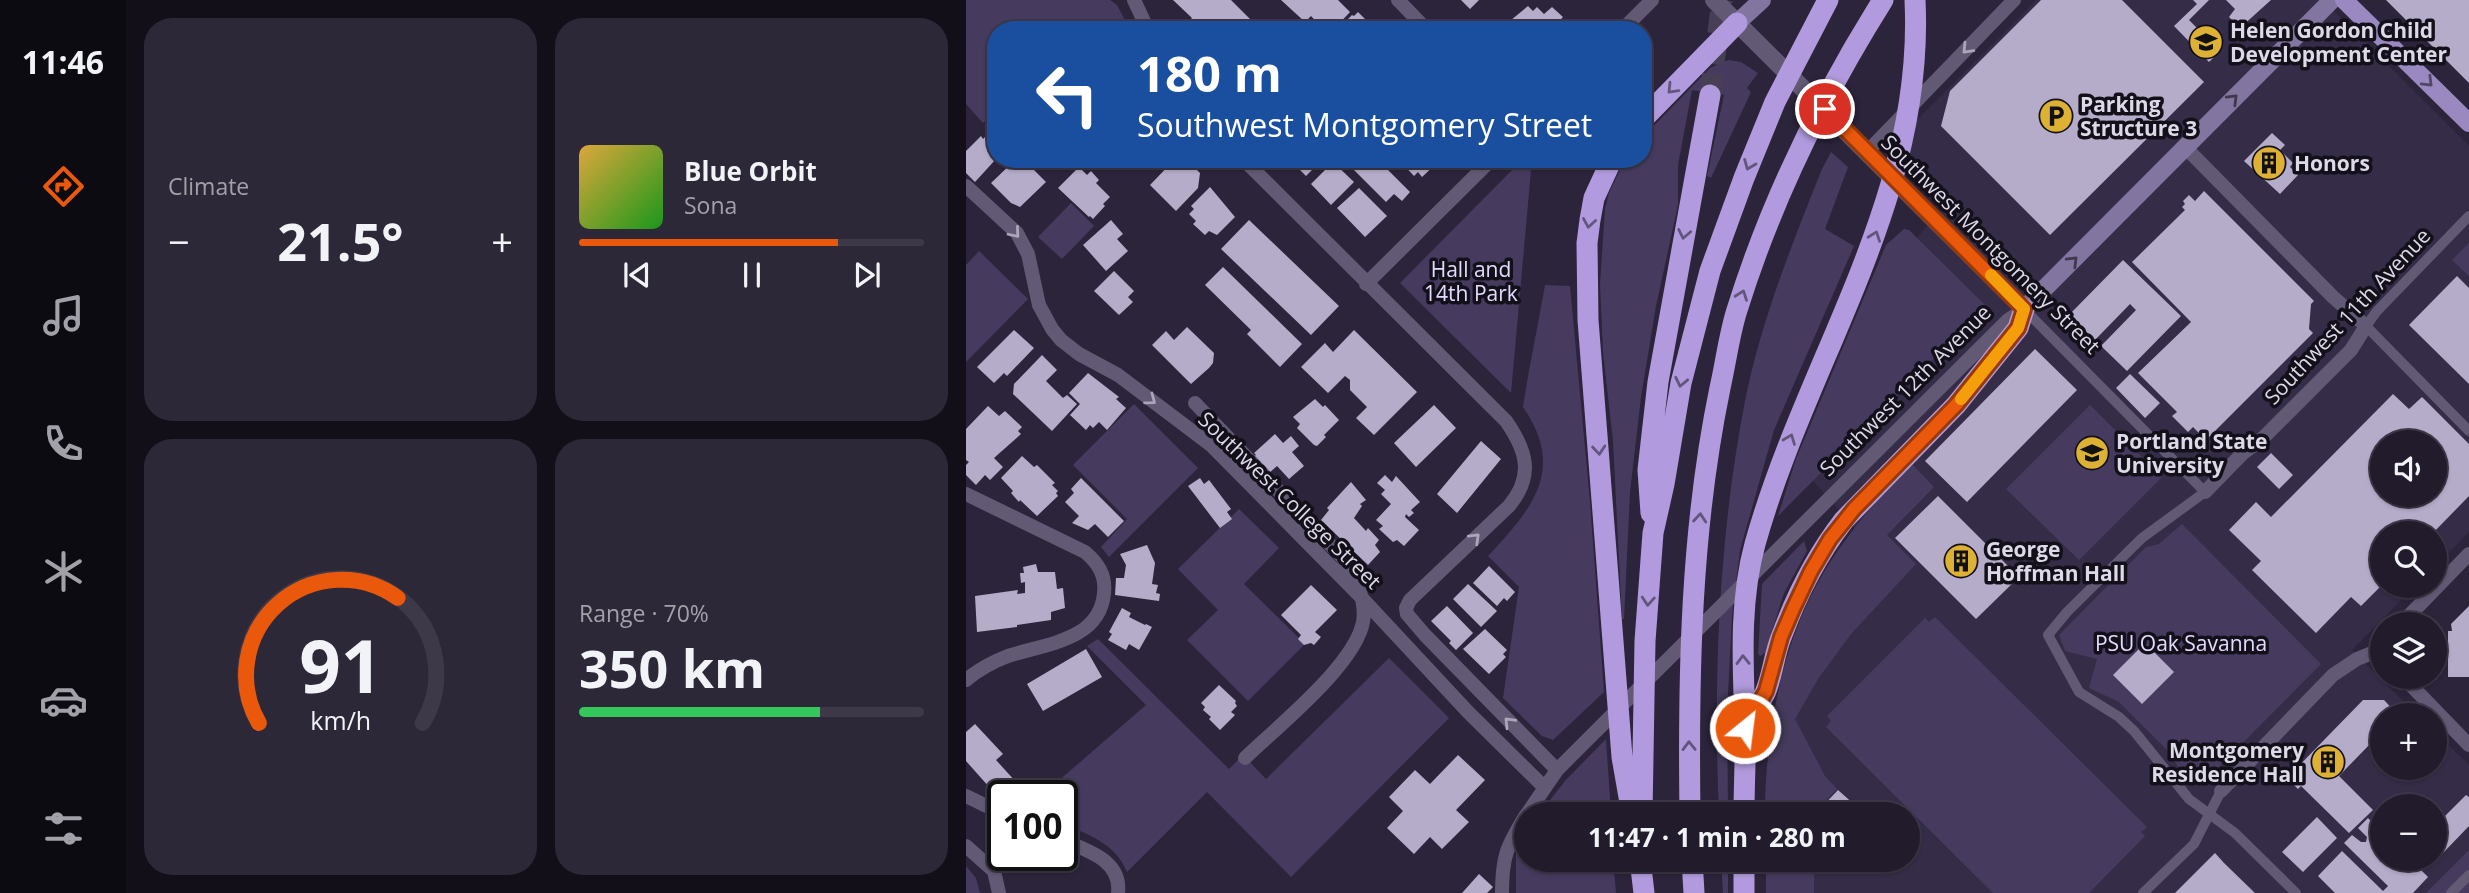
<!DOCTYPE html>
<meta charset="utf-8">
<style>
body{margin:0;font-family:"Open Sans",sans-serif;background:#2d2838;color:#f1f3f6;height:100vh;display:flex;flex-direction:column;font-size:26px;white-space:nowrap}
*{box-sizing:border-box;margin:0}
p{font-size:23px;color:#a2a1a9}
.icon{flex:none;width:38px;height:38px;fill:none;stroke:currentColor;stroke-width:2;stroke-linecap:round;stroke-linejoin:round}
.map{position:relative;flex:1;overflow:hidden}
.sheet{display:flex;flex-direction:column;gap:18px;padding:18px;background:#120f18;width:840px}
.sheet>*{flex:none}
.guide{position:absolute;left:21px;top:21px;width:665px;height:147px;border-radius:28px;box-shadow:0 2px 5px #0004,0 0 0 2px #3e3948;background:#1a4fa0;color:#fff;overflow:hidden}
.fabs{position:absolute;left:1404px;top:430px;display:grid;gap:14px}
.fabs a{display:grid;place-items:center;width:77px;height:77px;border-radius:50%;background:#211b2c;box-shadow:0 2px 5px #0004,0 0 0 2px #3e3948;font-size:35px}
.speed{position:absolute;left:21px;top:780px;display:flex;gap:14px;font-size:35px;font-weight:700;text-align:center}
.speed>*{display:grid;place-content:center;width:91px;height:91px;border-radius:50%;background:#211b2c;box-shadow:0 2px 5px #0004,0 0 0 2px #3e3948;line-height:1}
.speed .limit{border:4px solid #111;border-radius:10px;background:#fff;color:#111}
.pin{position:absolute;display:grid;place-items:center;width:60px;height:60px;color:#fff;margin:-30px;border:4px solid #fff;border-radius:50%;box-shadow:0 2px 7px #0007}
.me{position:absolute;width:77px;margin:-38px;rotate:29deg;stroke-linejoin:round;filter:drop-shadow(0 0 5px #0008)}
.turn{display:flex;align-items:center;gap:24px;height:147px;padding:0 35px;font-size:32px}
.turn .icon{width:91px;height:91px;stroke-width:2.5}
.turn b{display:block;font-size:49px;line-height:60px}
.big{font-size:52px;font-weight:700;line-height:1.1}
.sheet .card{flex:1;display:flex;flex-direction:column;justify-content:center;gap:10px;min-width:0;padding:0 24px;border-radius:28px;background:#2d2838}
.sheet .dial{align-items:center;gap:0}
.dial svg{height:182px;overflow:visible;fill:none;stroke:#3e3948;stroke-width:7;stroke-linecap:round;text-anchor:middle}
.dial text{fill:#f1f3f6;stroke:none}
.song{display:flex;align-items:center;gap:21px}
.cover{width:84px;height:84px;border-radius:10px;background:linear-gradient(135deg,hsl(40 70% 55%),hsl(120 70% 35%))}
.played{height:7px;border-radius:4px;background:linear-gradient(90deg,#ea580c 75%,#3e3948 75%)}
.keys{display:flex;justify-content:space-around;direction:ltr}
.heat{display:flex;justify-content:space-between;align-items:center;font-size:38px;direction:ltr}
.charge{height:10px;border-radius:5px;background:linear-gradient(90deg,#34c759 70%,#3e3948 0)}
.sheet .tiles{flex:1;display:grid;gap:18px;grid-template-columns:repeat(2,1fr)}
.trip{position:absolute;left:548px;top:802px;width:406px;height:70px;border-radius:35px;background:#211b2c;box-shadow:0 2px 5px #0004,0 0 0 2px #3e3948;font-weight:700;line-height:70px;text-align:center}
main{display:flex;flex:1;min-height:0}
.tabs{display:flex;flex-direction:column;width:126px;justify-content:space-around;align-items:center;background:#0d0b12;color:#a2a1a9}
.tabs .icon{width:49px;height:49px}
.tabs .active{color:#ea580c}
.tabs b{font-size:32px;color:#f1f3f6}
.map>svg:first-child{display:block}
.built{fill:#352c48;fill-rule:evenodd}
.green{fill:#463b5e}
.building{fill:#b4acc9;fill-rule:evenodd}
.lines{fill:none;stroke-linecap:round;stroke-linejoin:round}
.motorway-tunnel{stroke:#473f55;stroke-width:21;stroke-dasharray:21 10;stroke-linecap:butt}
.pedestrian{stroke:#625a75;stroke-width:10}
.minor{stroke:#625a75;stroke-width:14}
.tertiary{stroke:#625a75;stroke-width:18}
.secondary{stroke:#82759f;stroke-width:18}
.primary{stroke:#9a89c0;stroke-width:18}
.motorway{stroke:#b19bde;stroke-width:21}
.oneway{stroke:#aca6ba}
.oneway2{stroke:#504665}
.oneway3{stroke:#62567c}
.oneway4{stroke:#3f384f}
.route-casing{stroke:#983908;stroke-width:18}
.route{stroke:#ea580c;stroke-width:12}
.slow{stroke:#f59e0b;stroke-width:12}
.labels{text-anchor:middle;dominant-baseline:central;stroke-width:7;stroke-linejoin:round;paint-order:stroke}
.poi-label{font-size:21px;font-weight:bold;fill:#ddd9e8;stroke:#13101a;text-anchor:start}
.street-label{font-size:21px;fill:#ddd9e8;stroke:#13101a}
.park-label{font-size:21px;fill:#e4dafe;stroke:#13101a}
</style>
<main>
<nav class="tabs">
<b>11:46</b>
<svg class="icon active" aria-label="directions" viewBox="0 0 24 24"><path d="M12 3l9 9-9 9-9-9zM9 14v-3h6M13 9l2 2-2 2"/></svg>
<svg class="icon" aria-label="music" viewBox="0 0 24 24"><path d="M9 18V5l10-2v13"/><circle cx="6" cy="18" r="3"/><circle cx="16" cy="16" r="3"/></svg>
<svg class="icon" aria-label="phone" viewBox="0 0 24 24"><path d="M5 4h4l2 5-3 2q2 4 5 5l2-3 5 2v4C11 20 4 13 5 4z"/></svg>
<svg class="icon" aria-label="climate" viewBox="0 0 24 24"><path d="M12 3v18M4 7l16 10M4 17L20 7"/></svg>
<svg class="icon" aria-label="car" viewBox="0 0 24 24"><path d="M5 17H2v-5l4-1 3-4h7l3 4 3 1v5h-3M9 17h6M6 11h13"/><circle cx="7" cy="17" r="2"/><circle cx="17" cy="17" r="2"/></svg>
<svg class="icon" aria-label="filters" viewBox="0 0 24 24"><path d="M4 7h16M4 17h16"/><circle cx="9" cy="7" r="2"/><circle cx="15" cy="17" r="2"/></svg>
</nav>
<section class="sheet">
<div class="tiles">
<div class="card"><p>Climate</p>
<div class="heat"><a>−</a><b class="big">21.5°</b><a>+</a></div>
</div>
<div class="card">
<div class="song"><i class="cover"></i><div><b>Blue Orbit</b><p>Sona</p></div></div>
<div class="played"></div>
<div class="keys"><svg class="icon" aria-label="previous" viewBox="0 0 24 24"><path d="M18 5L8 12l10 7zM5 5v14"/></svg><svg class="icon" aria-label="pause" viewBox="0 0 24 24"><path d="M8 5v14M16 5v14"/></svg><svg class="icon" aria-label="next" viewBox="0 0 24 24"><path d="M6 5l10 7-10 7zM19 5v14"/></svg></div>
</div>
<div class="card dial"><svg viewBox="0 0 100 80">
<path d="M14 69A42 42 0 1 1 86 69"/>
<path d="M14 69A42 42 0 0 1 75 14" stroke="#ea580c"/>
<text x="50" y="56" font-size="32" font-weight="700">91</text>
<text x="50" y="72" font-size="11">km/h</text>
</svg></div>
<div class="card"><p>Range · 70%</p><b class="big">350 km</b><div class="charge"></div></div>
</div>
</section>
<div class="map">
<svg width="1503" height="893" viewBox="0 0 1503 893">
<rect width="100%" height="100%" fill="#2c243b"/>
<!-- built -->
<path class="built" d="M1070,0H1357L1503,146V532L1468,567V534H1416V586H1449L1386,650L1452,716H1416V768H1468V731L1503,765V893H817V859H942V814H816L837,656L891,531L831,462L913,282L981,203L924,147ZM1416,443H1468V495H1416ZM1416,807H1468V859H1416Z"/>
<!-- green -->
<path class="green" d="M0,0H144L151,5L164,30H30V110L17,123L0,104Z
M762,60L775,62L792,73L781,88L785,92L745,178L741,176L758,95L726,90L712,165V205L690,306L675,397L664,492L658,619H656L647,441L637,352L634,284L639,209L643,193L659,159H677V137L744,68Z
M865,152L882,167L859,229L888,246L808,430L774,550L766,616L761,713L762,814H753C747,677 753,535 779,401C795,321 826,244 856,169Z
M557,159H566L545,393L434,283Z
M105,203L128,226L96,259L72,237Z
M938,229L943,230L1019,305L961,366L812,516L830,459L920,245Z
M1503,243V276L1486,260Z
M13,251L62,299L0,362V265Z
M579,285L604,286L624,502L638,692L587,740L576,736L537,698L553,587L522,556C567,508 600,469 557,407C563,366 572,326 579,285Z
M168,404L232,468L143,557L135,547L161,519L107,465Z
M1124,405L1196,477L1113,560L1040,489Z
M946,464L968,487L921,535L950,564L885,634L852,679L829,719L859,776L871,789L847,814H799C799,735 816,640 858,572C882,532 914,497 946,464Z
M273,509L313,548L278,584L339,644L282,701L221,640L252,610L212,569Z
M1216,524L1355,664L1249,771L1224,785L1202,751L1153,702L1123,688L1131,659L1099,651L1093,635L1180,547L1193,544Z
M838,541L841,551L818,593L799,653L794,656L792,654L796,584Z
M969,617L1181,827L1175,832L1179,836L1123,893H1027L860,727L865,721L861,716L959,618L963,622Z
M132,639L263,769L277,755L300,779L423,658L483,718L325,877L241,792L161,872C149,843 123,835 96,823V796H75L180,705L121,646Z
M640,739L645,814H573L599,781Z
M560,834V859H647L650,893H550V853Z
M1503,850V893H1460Z
M755,859H762V893H757Z
M800,859H848V893H800Z
M0,866L10,878L14,893H0Z"/>
<!-- building -->
<path class="building" d="M207,0H265L286,21L279,28L281,30H225L220,24L226,18Z
M315,0H372L384,12L367,30H358L345,16L339,22Z
M495,0H513L504,9Z
M1075,0H1156L1238,82L1084,235L975,126L984,91Z
M1227,0H1243L1223,20L1254,51L1243,62L1208,26L1231,4Z
M1260,0H1305L1274,28L1263,17L1269,9Z
M1420,0H1503V83Z
M562,6L567,11L571,7L578,14L586,7L597,17L587,28L589,30H539L542,27L539,25Z
M392,12L410,30H371L386,15L388,16Z
M30,126V159L9,182L0,173V151L15,136L17,139Z
M1306,133L1319,145L1314,150L1327,163L1324,167L1332,175L1314,194L1278,161Z
M185,159H204L194,169Z
M209,159H220L234,173L232,188L210,211L184,185Z
M323,159H357L340,176Z
M399,159H411L444,192L436,201L428,194L420,202L388,170Z
M432,159H469L472,162L456,177L452,172L448,176Z
M49,160L63,165L80,182L54,207L45,203L25,183Z
M367,162L388,182L365,205L345,184Z
M113,167L121,175L125,171L133,180L130,183L144,197L137,204L139,206L127,219L124,216L123,217L92,188Z
M244,187L269,217L251,235L243,231L239,235L227,224L230,221L223,214L228,209L225,206Z
M393,188L421,216L399,237L371,208Z
M1238,191L1348,301L1345,304L1343,329L1347,333L1240,440L1227,427L1222,432L1206,416L1211,412L1172,373L1225,322L1166,262L1219,210L1216,207L1219,204L1217,201L1223,195L1229,201Z
M145,220L157,234L151,239L162,251L140,271L117,245Z
M283,220L373,306L345,335L255,249Z
M1157,260L1215,316L1161,371L1135,346L1170,310L1164,304L1129,340L1103,315Z
M257,267L336,344L314,367L281,334L285,330L239,285Z
M148,271L168,291L162,297L167,302L153,315L128,291Z
M1491,276L1503,288V384L1443,325Z
M221,327L248,353L247,363L243,368L225,384L186,345L200,331L208,340Z
M48,330L68,348L41,376L38,373L28,383L11,367Z
M388,330L451,392L408,435L390,418L401,407L384,390V380L379,376L362,393L335,367L359,343L367,352Z
M1069,349L1111,390L1001,502L959,461Z
M76,355L91,370L80,381L97,398L101,395L111,404L86,431L47,394L48,384Z
M122,373L153,397L150,399L160,408L141,430L133,422L127,428L124,425L120,430L104,415L114,404L103,393Z
M1164,374L1194,403L1179,418L1150,388Z
M1427,394L1443,409L1456,397L1503,444V496L1466,534H1416V585L1395,606L1385,597L1350,633L1286,570L1295,561L1263,530L1290,502L1305,517ZM1416,443H1468V495H1416Z
M349,399L357,407L359,405L373,420L358,435L360,437L351,446L348,445L331,428L334,424L327,417Z
M468,405L490,428L450,467L428,443Z
M22,406L33,416L39,411L56,427L52,431L55,434L28,458L37,467L24,480L19,475L10,485L0,475V465L3,462L0,460V429Z
M309,434L317,443L325,436L333,446L326,452L338,466L323,479L311,466L302,474L287,457L290,455L288,453Z
M515,441L535,459L491,513L471,494Z
M1305,453L1327,475L1313,489L1291,467Z
M56,456L68,467L71,465L89,483L86,485L92,491L90,493L92,496L71,516L54,500L53,502L45,493L47,491L35,478Z
M419,475L426,482L430,476L454,502L445,510L448,513L443,517L440,514L439,517L453,530L438,546L431,540L427,542L413,529L417,526L410,520L425,504L415,494L419,490L411,483Z
M115,478L158,521L142,537L129,524L122,530L106,523L113,516L99,502L108,493L105,489Z
M234,478L238,484L243,480L265,509L261,512L266,519L254,528L222,486Z
M385,482L400,500L394,504L396,506L388,518L400,531L402,528L413,540L409,545L414,552L402,565L355,520L363,510L361,508Z
M972,496L1053,577L1010,619L929,538Z
M181,545L189,563L186,584L192,585L190,593L194,594L193,601L149,595L150,578H158L160,565L154,554Z
M70,564L72,572H89L91,589L97,588L99,608L85,612V620L51,625V627L11,632L9,596L52,590L51,594L59,593V582L55,583L54,573H58L57,567Z
M523,566L549,592L541,601L538,598L531,606L507,583Z
M502,584L531,611L515,627L487,599Z
M345,585L371,610L349,632L355,637L348,645L345,643L338,645L332,639L335,635L315,615Z
M481,606L507,633L490,650L483,643L485,641L465,621Z
M1503,606V677H1482V631H1486L1485,624Z
M156,608L165,613L163,617L179,625L180,624L186,627L173,650L163,644L160,650L142,640L146,634L143,632Z
M519,629L541,650L537,654L540,657L523,674L497,649Z
M1179,643L1208,672L1176,704L1147,675Z
M120,649L136,677L77,711L61,684Z
M253,685L270,701L269,703L271,706L265,712L269,715L254,730L243,719L245,717L237,710L239,707L235,703Z
M1397,700H1418L1433,716H1416V748L1411,743H1405L1373,776L1407,810L1383,833L1335,786L1332,789L1321,778Z
M9,724L37,754L30,760L50,782L32,797L0,761V732Z
M492,755L519,780L490,810L503,822L476,849L464,837L448,854L421,828L437,811L423,797L449,770L464,784Z
M1437,768H1452L1444,776Z
M872,790L899,814H849Z
M1500,795L1503,797V826L1477,853L1468,844V827Z
M1351,817L1371,838L1337,872L1316,852Z
M1402,818L1416,832V859H1444L1462,877L1447,893H1369L1352,876L1376,851L1417,891L1422,886L1378,843L1386,835L1395,842H1400L1401,837L1392,828Z
M1249,853L1258,863L1289,893H1209Z
M513,874L527,887L521,893H496Z"/>
<g class="lines">
<!-- motorway-tunnel -->
<path class="motorway-tunnel" d="M744,95L756,0"/>
<!-- pedestrian -->
<path class="pedestrian" d="M1503,216L1411,311L1400,326L1503,431
M1058,309L1239,492L1176,538L1101,612L1082,635L1113,692L1153,717L1168,731L1223,799L1269,833L1330,893
M1177,893L1228,844L1255,791
M1485,893L1503,875"/>
<!-- minor -->
<path class="minor" d="M168,0L182,30
M432,0L461,30
M656,30L686,0
M1219,147L1367,297L1400,326L1385,350L1296,439L1277,453L1239,492
M901,152L1048,0
M277,159L540,421C561,451 568,476 543,506L444,600L440,608L441,614L459,635L591,770
M0,186L51,233L62,254L73,305L86,329L95,340L113,354L152,375L246,446L394,596L502,712L578,787
M400,284L526,159
M229,403L376,557C388,574 401,600 397,622C389,665 311,727 279,758
M0,494L119,552C132,563 140,575 138,593C134,641 78,644 42,656C26,662 12,670 0,680
M1434,625L1503,554
M1437,677L1503,745
M1255,791L1367,675L1391,659L1416,649
M0,796L37,814
M561,814L591,770L1042,320L1057,310
M96,840C120,850 156,860 152,893
M0,846L28,871L33,893
M536,893C536,856 541,846 560,815"/>
<!-- tertiary -->
<path class="tertiary" d="M748,0L1058,309"/>
<!-- secondary -->
<path class="secondary" d="M771,23L796,0
M1058,309L1366,0"/>
<!-- primary -->
<path class="primary" d="M1378,0L1503,123"/>
<!-- motorway -->
<path class="motorway" d="M677,119L771,23
M646,159L628,198L624,220L621,243L622,320L656,757L666,814
M685,513L682,470L692,382L744,95
M780,726C786,715 793,704 799,693C807,675 808,653 816,635C831,594 851,555 878,520L990,405L1052,328L1058,309
M676,814L679,641L687,533L698,484L715,383L744,271L778,178L809,102L862,0
M724,814C722,671 725,528 754,388C760,362 763,335 771,310C805,201 856,97 917,0
M778,814C778,784 780,754 779,724C777,664 773,602 789,544C841,358 959,201 949,0
M674,859L678,893
M726,859L728,893
M778,893V859"/>
</g>
<!-- one-way arrows -->
<defs><path id="oneway-chevron" d="M-2-3.5L2.5 0L-2 3.5" fill="none" stroke-width="1.6" stroke-linecap="round" stroke-linejoin="round" transform="scale(1.75)"/></defs>
<g class="oneway">
<use href="#oneway-chevron" transform="translate(1001 49) rotate(134)"/>
<use href="#oneway-chevron" transform="translate(49 233) rotate(50)"/>
<use href="#oneway-chevron" transform="translate(185 400) rotate(37)"/>
<use href="#oneway-chevron" transform="translate(509 538) rotate(-44)"/>
<use href="#oneway-chevron" transform="translate(543 722) rotate(-134)"/>
</g>
<use class="oneway2" href="#oneway-chevron" transform="translate(1462 82) rotate(45)"/>
<g class="oneway3">
<use href="#oneway-chevron" transform="translate(706 89) rotate(134)"/>
<use href="#oneway-chevron" transform="translate(783 165) rotate(112)"/>
<use href="#oneway-chevron" transform="translate(623 223) rotate(99)"/>
<use href="#oneway-chevron" transform="translate(718 234) rotate(101)"/>
<use href="#oneway-chevron" transform="translate(909 236) rotate(-70)"/>
<use href="#oneway-chevron" transform="translate(776 295) rotate(-70)"/>
<use href="#oneway-chevron" transform="translate(715 382) rotate(102)"/>
<use href="#oneway-chevron" transform="translate(824 439) rotate(-69)"/>
<use href="#oneway-chevron" transform="translate(633 450) rotate(85)"/>
<use href="#oneway-chevron" transform="translate(734 518) rotate(-85)"/>
<use href="#oneway-chevron" transform="translate(682 601) rotate(94)"/>
<use href="#oneway-chevron" transform="translate(777 660) rotate(-91)"/>
<use href="#oneway-chevron" transform="translate(723 746) rotate(-91)"/>
</g>
<g class="oneway4">
<use href="#oneway-chevron" transform="translate(1267 99) rotate(-45)"/>
<use href="#oneway-chevron" transform="translate(1107 261) rotate(-45)"/>
</g>
<g class="lines">
<!-- route casing -->
<g class="route-casing">
<path id="route" d="M779,728L800,691L815,637L827,609L845,571L864,539L888,509L990,405L1052,328L1058,309L859,109"/>
</g>
<!-- route -->
<use href="#route" class="route"/>
<!-- slow -->
<path class="slow" d="M995,399L1052,328L1058,309L1025,275"/>
</g>
<!-- icons -->
<defs>
<g id="school-disc" transform="scale(1.75)"><circle r="9.5" fill="#ddb133" stroke="#13101a"/><path d="M0-5L7-2L0 1L-7-2ZM-4 1L0 2.5L4 1V4Q0 6-4 4Z" fill="#111"/></g>
<g id="parking-disc" transform="scale(1.75)"><circle r="9.5" fill="#ddb133" stroke="#13101a"/><path d="M-3.5-5.5H1a3.5 3.5 0 0 1 0 7H-1V5.5H-3.5ZM-1-3.4V-.6H.8a1.4 1.4 0 0 0 0-2.8Z" fill="#111"/></g>
<g id="building-disc" transform="scale(1.75)"><circle r="9.5" fill="#ddb133" stroke="#13101a"/><path d="M-4-6H4V6H1V3H-1V6H-4ZM-2.5-4.3h1.7v1.8h-1.7ZM.8-4.3h1.7v1.8H.8ZM-2.5-1h1.7V.8h-1.7ZM.8-1h1.7V.8H.8Z" fill="#111"/></g>
<g id="university-disc" transform="scale(1.75)"><circle r="9.5" fill="#ddb133" stroke="#13101a"/><path d="M0-5L7-2L0 1L-7-2ZM-4 1L0 2.5L4 1V4Q0 6-4 4Z" fill="#111"/></g>
</defs>
<g fill-rule="evenodd">
<use href="#school-disc" x="1240" y="42"/>
<use href="#parking-disc" x="1090" y="116"/>
<use href="#building-disc" x="1303" y="163"/>
<use href="#university-disc" x="1126" y="453"/>
<use href="#building-disc" x="995" y="561"/>
<use href="#building-disc" x="1362" y="762"/>
</g>
<g class="labels">
<!-- poi labels -->
<g class="poi-label">
<text x="1264" y="30">Helen Gordon Child<tspan x="1264" dy="24">Development Center</tspan></text>
<text x="1114" y="104">Parking<tspan x="1114" dy="24">Structure 3</tspan></text>
<text x="1328" y="163">Honors</text>
<text x="1150" y="441">Portland State<tspan x="1150" dy="24">University</tspan></text>
<text x="1020" y="549">George<tspan x="1020" dy="24">Hoffman Hall</tspan></text>
<text x="1338" y="750" text-anchor="end">Montgomery<tspan x="1338" dy="24">Residence Hall</tspan></text>
</g>
<!-- street labels -->
<g class="street-label">
<text transform="translate(1025 244) rotate(45)">Southwest Montgomery Street</text>
<text transform="translate(1381 316) rotate(-47)">Southwest 11th Avenue</text>
<text transform="translate(939 390) rotate(-45)">Southwest 12th Avenue</text>
<text transform="translate(324 500) rotate(44)">Southwest College Street</text>
</g>
<!-- park labels -->
<g class="park-label">
<text x="505" y="269">Hall and<tspan x="505" dy="24">14th Park</tspan></text>
<text x="1215" y="643">PSU Oak Savanna</text>
</g>
</g>
</svg>
<div class="fabs">
<a><svg class="icon" aria-label="sound" viewBox="0 0 24 24"><path d="M4 9h4l5-4v14l-5-4H4zM17 9q2 3 0 6"/></svg></a>
<a><svg class="icon" aria-label="search" viewBox="0 0 24 24"><circle cx="10" cy="10" r="6"/><path d="M15 15l6 6"/></svg></a>
<a><svg class="icon" aria-label="layers" viewBox="0 0 24 24"><path d="M12 4l9 5-9 5-9-5zM3 14l9 5 9-5"/></svg></a>
<a>+</a>
<a>−</a>
</div>
<div class="speed"><div class="limit">100</div></div>
<div class="pin" style="left:859px;top:109px;background:#d93025"><svg class="icon" aria-label="arrive" viewBox="0 0 24 24"><path d="M6 21V4h12l-3 4 3 4H6"/></svg></div>
<svg class="me" style="left:779px;top:728px" viewBox="-20 -20 40 40"><circle r="17" fill="#ea580c" stroke="#fff" stroke-width="3"/><path d="M0-11L8 9 0 5-8 9z" fill="#fff"/></svg>
<div class="trip">11:47 · 1 min · 280 m</div>
<div class="guide">
<div class="turn"><svg class="icon" aria-label="left" viewBox="0 0 24 24"><path d="M17 20v-9H6M10 6l-5 5 5 5"/></svg><div><b>180 m</b>Southwest Montgomery Street</div></div>
</div>
</div>
</main>
